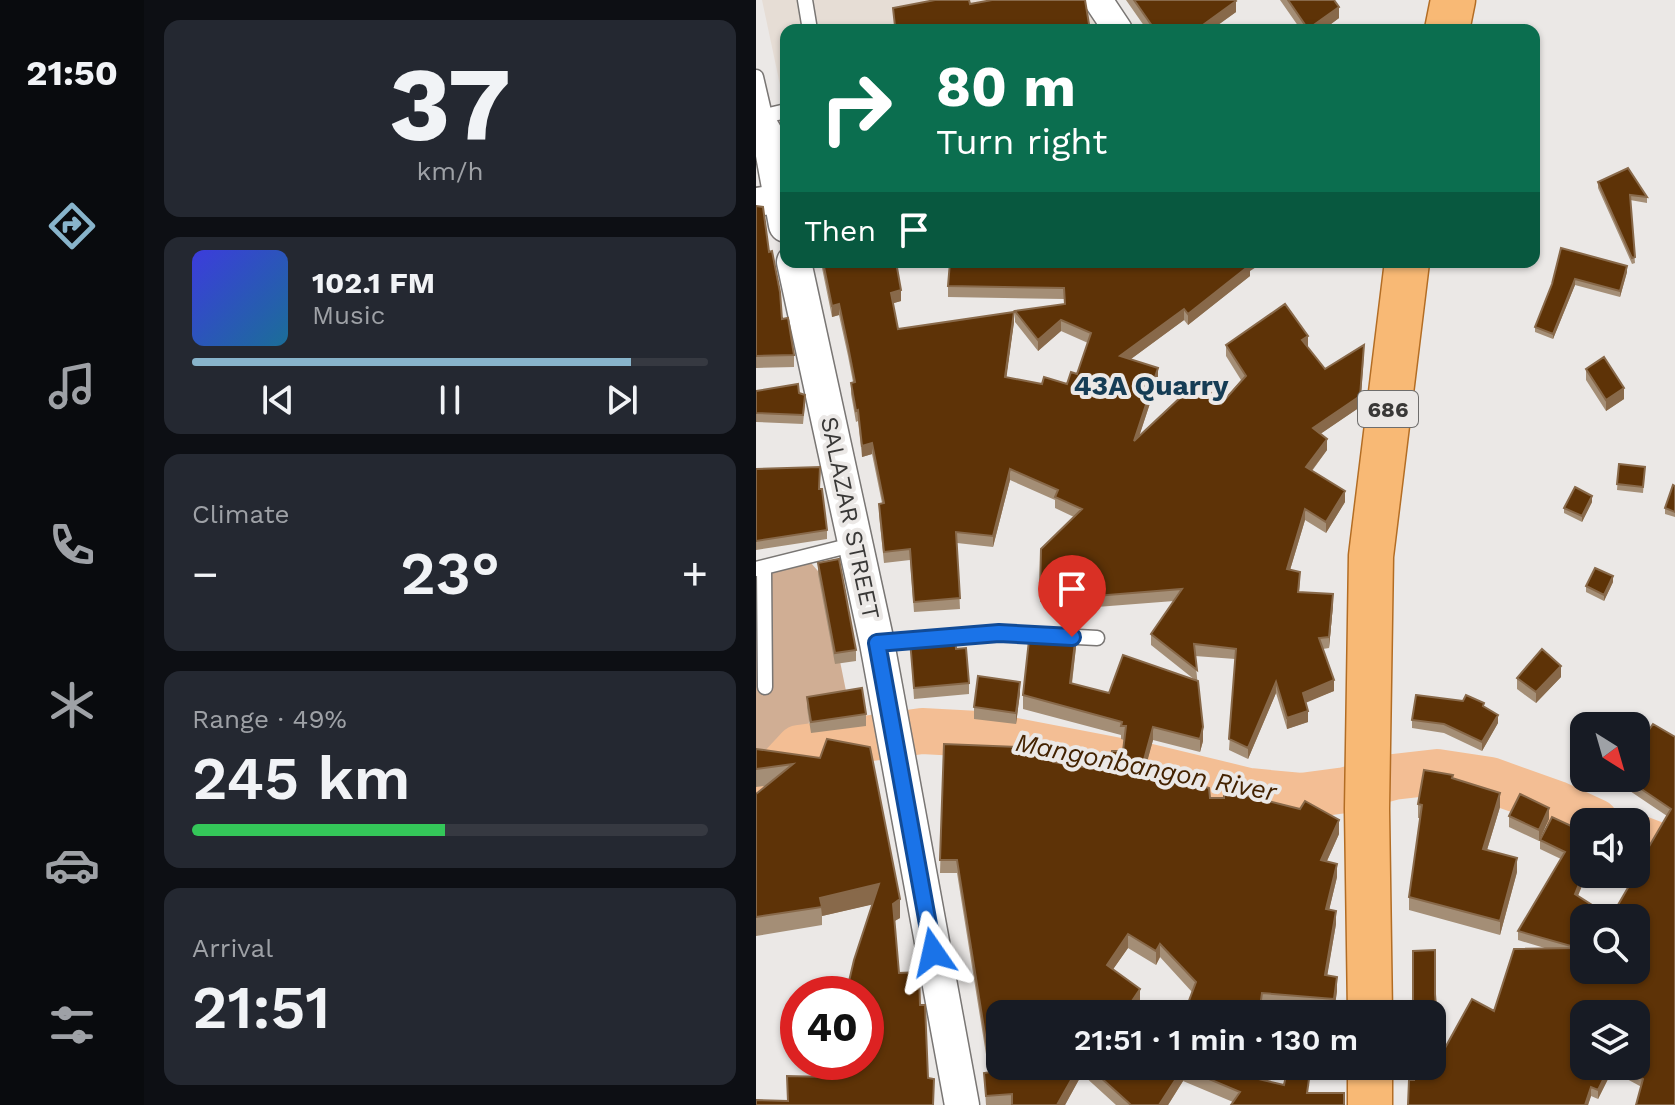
<!DOCTYPE html>
<meta charset="utf-8">
<style>
body{margin:0;font-family:"Work Sans",sans-serif;background:#242831;color:#f1f3f6;height:100vh;display:flex;flex-direction:column;font-size:30px;white-space:nowrap}
*{box-sizing:border-box;margin:0}
p{font-size:26px;color:#9ea1a6}
.icon{flex:none;width:44px;height:44px;fill:none;stroke:currentColor;stroke-width:2;stroke-linecap:round;stroke-linejoin:round}
.map{position:relative;flex:1;overflow:hidden}
.sheet{display:flex;flex-direction:column;gap:20px;padding:20px;background:#0d0f14;width:612px}
.sheet>*{flex:none}
.banner{position:absolute;left:24px;top:24px;width:760px;height:244px;border-radius:16px;box-shadow:0 2px 6px #0004;background:#0b6e4f;color:#fff;overflow:hidden}
.needle{width:52px;rotate:143deg}
.controls{position:absolute;left:814px;top:712px;display:grid;gap:16px}
.controls a{display:grid;place-items:center;width:80px;height:80px;border-radius:16px;background:#171b24;box-shadow:0 2px 6px #0004;font-size:40px}
.speed{position:absolute;left:24px;top:976px;display:flex;gap:16px;font-size:40px;font-weight:700;text-align:center}
.speed>*{display:grid;place-content:center;width:104px;height:104px;border-radius:50%;background:#171b24;box-shadow:0 2px 6px #0004;line-height:1}
.speed .limit{border:12px solid #d22;background:#fff;color:#111}
.pin{position:absolute;display:grid;place-items:center;width:68px;height:68px;color:#fff;margin:-82px -34px;border-radius:50% 50% 50% 0;rotate:-45deg;box-shadow:0 0 8px #0007}
.pin .icon{rotate:45deg}
.me{position:absolute;width:88px;margin:-44px;rotate:349deg;stroke-linejoin:round;filter:drop-shadow(0 0 6px #0008)}
.turn{display:flex;align-items:center;gap:28px;height:168px;padding:0 24px;font-size:36px}
.turn .icon{width:104px;height:104px;stroke-width:2.5}
.turn b{display:block;font-size:56px;line-height:68px}
.then{display:flex;align-items:center;height:76px;padding:0 24px;background:#0003;gap:16px;font-size:30px}
.big{font-size:60px;font-weight:600;line-height:1.1}
.sheet .card{flex:1;display:flex;flex-direction:column;justify-content:center;gap:12px;min-width:0;padding:0 28px;border-radius:16px;background:#242831}
.sheet .dial{align-items:center;gap:0}
.dial b{font-size:104px;line-height:1}
.song{display:flex;align-items:center;gap:24px}
.cover{width:96px;height:96px;border-radius:12px;background:linear-gradient(135deg,hsl(240 70% 55%),hsl(200 70% 35%))}
.played{height:8px;border-radius:4px;background:linear-gradient(90deg,#88b4cb 85%,#363941 85%)}
.keys{display:flex;justify-content:space-around;direction:ltr}
.heat{display:flex;justify-content:space-between;align-items:center;font-size:44px;direction:ltr}
.charge{height:12px;border-radius:6px;background:linear-gradient(90deg,#34c759 49%,#363941 0)}
.trip{position:absolute;left:230px;top:1000px;width:460px;height:80px;border-radius:16px;background:#171b24;box-shadow:0 2px 6px #0004;font-weight:600;line-height:80px;text-align:center}
main{display:flex;flex:1;min-height:0}
.tabs{display:flex;flex-direction:column;width:144px;justify-content:space-around;align-items:center;background:#090b0e;color:#9ea1a6}
.tabs .icon{width:56px;height:56px}
.tabs .current{color:#88b4cb}
.tabs b{font-size:36px;color:#f1f3f6}
.map>svg:first-child{display:block}
.built{fill:#e6ddd5}
.green{fill:#d0ae94}
.lines{fill:none;stroke-linecap:round;stroke-linejoin:round}
.river{stroke:#f3be94;stroke-width:46}
.service-casing{stroke:#797674;stroke-width:17}
.minor-casing{stroke:#797674;stroke-width:31}
.tertiary-casing{stroke:#797674;stroke-width:37}
.primary-casing{stroke:#b36d24;stroke-width:47}
.service{stroke:#fff;stroke-width:14}
.minor{stroke:#fff;stroke-width:28}
.tertiary{stroke:#fff;stroke-width:34}
.primary{stroke:#f8b975;stroke-width:44}
.wall{fill:#a48e76;fill-rule:evenodd}
.shaded-wall{fill:#88694a}
.building{fill:#5e3307;stroke:#88694a;stroke-width:2;fill-rule:evenodd}
.route-casing{stroke:#114b97;stroke-width:20}
.route{stroke:#1a73e8;stroke-width:14}
.labels{text-anchor:middle;dominant-baseline:central;stroke-width:8;stroke-linejoin:round;paint-order:stroke}
.shield{fill:#ebe8e6;stroke:#6e6d6c;stroke-width:2}
.shield-label{font-size:22px;font-weight:bold;fill:#393837}
.street-label{font-size:24px;fill:#393837;stroke:#ebe8e6}
.water-label{font-size:26px;font-style:italic;fill:#432201;stroke:#ebe8e6}
.quarter-label{font-size:28px;font-weight:bold;fill:#163d55;stroke:#ebe8e6}
</style>
<main>
<nav class="tabs">
<b>21:50</b>
<svg class="icon current" aria-label="directions" viewBox="0 0 24 24"><path d="M12 3l9 9-9 9-9-9zM9 14v-3h6M13 9l2 2-2 2"/></svg>
<svg class="icon" aria-label="music" viewBox="0 0 24 24"><path d="M9 18V5l10-2v13"/><circle cx="6" cy="18" r="3"/><circle cx="16" cy="16" r="3"/></svg>
<svg class="icon" aria-label="phone" viewBox="0 0 24 24"><path d="M5 4h4l2 5-3 2q2 4 5 5l2-3 5 2v4C11 20 4 13 5 4z"/></svg>
<svg class="icon" aria-label="climate" viewBox="0 0 24 24"><path d="M12 3v18M4 7l16 10M4 17L20 7"/></svg>
<svg class="icon" aria-label="car" viewBox="0 0 24 24"><path d="M5 17H2v-5l4-1 3-4h7l3 4 3 1v5h-3M9 17h6M6 11h13"/><circle cx="7" cy="17" r="2"/><circle cx="17" cy="17" r="2"/></svg>
<svg class="icon" aria-label="filters" viewBox="0 0 24 24"><path d="M4 7h16M4 17h16"/><circle cx="9" cy="7" r="2"/><circle cx="15" cy="17" r="2"/></svg>
</nav>
<section class="sheet">
<div class="card dial"><b>37</b><p>km/h</p></div>
<div class="card">
<div class="song"><i class="cover"></i><div><b>102.1 FM</b><p>Music</p></div></div>
<div class="played"></div>
<div class="keys"><svg class="icon" aria-label="previous" viewBox="0 0 24 24"><path d="M18 5L8 12l10 7zM5 5v14"/></svg><svg class="icon" aria-label="pause" viewBox="0 0 24 24"><path d="M8 5v14M16 5v14"/></svg><svg class="icon" aria-label="next" viewBox="0 0 24 24"><path d="M6 5l10 7-10 7zM19 5v14"/></svg></div>
</div>
<div class="card"><p>Climate</p>
<div class="heat"><a>−</a><b class="big">23°</b><a>+</a></div>
</div>
<div class="card"><p>Range · 49%</p><b class="big">245 km</b><div class="charge"></div></div>
<div class="card"><p>Arrival</p><b class="big">21:51</b></div>
</section>
<div class="map">
<svg width="919" height="1105" viewBox="0 0 919 1105">
<rect width="100%" height="100%" fill="#ebe8e6"/>
<!-- built -->
<path class="built" d="M6,0H326L345,30H30V113Z"/>
<!-- green -->
<path class="green" d="M50,557L67,577L90,691L55,700L52,732L0,784V565Z"/>
<g class="lines">
<!-- river -->
<path class="river" d="M0,794L43,748L166,731L222,734L390,766L493,791L545,796L590,790L637,777L681,772L734,780L801,804L840,822
M880,837L919,852"/>
<!-- service casing -->
<g class="service-casing">
<path id="service" d="M49,0L54,30
M0,77L10,120
M9,116L30,111
M8,568L9,687
M0,569L100,544
M122,643L243,633L341,638"/>
</g>
<!-- minor casing -->
<g class="minor-casing">
<path id="minor" d="M342,0L362,30
M0,202L30,198"/>
</g>
<!-- tertiary casing -->
<g class="tertiary-casing">
<path id="tertiary" d="M0,118L15,144L30,225
M38,262L121,643L206,1105"/>
</g>
<!-- primary casing -->
<g class="primary-casing">
<path id="primary" d="M691,30L697,0
M614,1014L611,809L615,556L651,262
M614,1105V1066"/>
</g>
<!-- service -->
<use href="#service" class="service"/>
<!-- minor -->
<use href="#minor" class="minor"/>
<!-- tertiary -->
<use href="#tertiary" class="tertiary"/>
<!-- primary -->
<use href="#primary" class="primary"/>
</g>
<!-- wall -->
<path class="wall" d="M370,0H479L480,12L455,30H391Z
M524,0H578L583,18L567,30H545Z
M842,182L891,197V203L874,200L879,263L876,264L842,188Z
M0,206L13,252L26,319L38,355V367L0,368Z
M805,248L871,272L864,297L819,285L797,339L779,332V327L796,284Z
M66,262H140L145,301L137,303L142,329L258,322L250,377L286,384H311L321,374L332,343L305,331L282,351L259,322V311L308,304V299L192,297V286L494,271V276L432,325L428,320L375,359L402,379L383,436L465,404L485,380L470,356V345L552,347H551L569,369L608,356L604,407L564,434L571,450L556,471L589,502L570,533L549,520L534,570L544,583L543,592L577,605L573,648L567,649L578,691L549,702L552,722L531,729L520,693L492,759L473,750L479,659L439,656L447,741L444,752L397,740L389,768L454,798L583,834L571,861L581,877L573,910L580,924L571,975L581,991L578,1012L506,1007L505,1014H428L436,992L404,957L400,965L372,948L357,969L384,1003L383,1004L244,1066H473L471,1071L528,1085H554L477,1102L427,1081L412,1105H360L326,1074L309,1105H230L228,1073H233L201,873H184L188,744L353,771L367,751L368,740L365,739V735L267,709V695L320,647L316,684L353,693L439,680L395,645V634L418,601L315,609V600L284,602L285,549L318,517L299,508V500L254,480L237,547L201,543L204,609L158,612L154,560L128,563L123,515V504L126,503L116,454L106,457L102,421L100,422L95,394V383L97,382L92,356L83,315L76,317L66,268Z
M830,369L868,399L850,411L830,380Z
M0,391L43,393L49,404L47,424L0,422Z
M863,464L889,467L887,493L861,490Z
M0,469L63,489L71,530V539L0,550Z
M919,486V517L909,514V508Z
M836,502L826,522L808,513V508Z
M62,563L100,650V661L79,664L62,574Z
M857,582L848,601L830,592V586Z
M154,640L200,649L213,683V694L158,699Z
M805,677L780,703L761,689V678Z
M264,693L260,724L218,719V707Z
M51,697L110,714V726L55,733L51,708Z
M728,707L742,723L726,751L688,733L656,728V720Z
M919,737V1105L856,1071L842,1099L835,1096L832,1105H652L679,994L684,1057L738,1011L792,949L762,940V931L805,859L784,849V840L828,832L822,896L855,917L873,886L847,874H880L888,855L911,816L868,787V778H880L885,741ZM880,1014V1066H828Z
M0,749L64,758L144,918L138,921L143,973L164,1005L172,1078L178,1079V1105H0L32,1101L71,1077L117,904L66,916V925L0,936V794L9,786L0,787Z
M697,778L744,807L731,850L761,872L744,935L653,910V897L664,818H662V804Z
M753,816L793,819L783,841L753,827Z
M42,1019V1052H38V1033Z"/>
<!-- shaded-wall -->
<path class="shaded-wall" d="M480,1V12L455,30H440Z
M583,7V18L567,30H552Z
M491,262H508L494,271V276L432,325V314Z
M871,266V272L864,297V291Z
M819,279V285L797,339V334Z
M145,290V301L135,304V293Z
M83,304V315L76,317V306Z
M428,309V320L364,367V356Z
M258,312V322L249,388V377Z
M305,320V331L282,351V340Z
M552,336V347L546,351V340Z
M608,345L604,407L557,439V428Z
M402,368V379L378,452V441Z
M868,388V399L850,411V400Z
M571,439V450L550,478V467Z
M116,443V454L106,457V446Z
M254,469V480L237,547V536Z
M589,491V502L570,533V522Z
M836,496V502L826,522V516Z
M549,509V520L531,580V569Z
M857,576V582L848,601V595Z
M577,594V605L573,648V637Z
M320,634V647L314,697V683Z
M805,666V677L780,703V692Z
M578,680V691L547,704V693Z
M264,682V693L260,724V713Z
M520,682V693L492,759V748Z
M552,711V722L531,729V718Z
M742,715V723L726,751V742Z
M397,727V740L386,781V767Z
M447,727V741L444,752V739Z
M744,793V807L727,863V849Z
M793,808V819L783,841V830Z
M583,820V834L565,874V860Z
M761,858V872L744,935V921Z
M581,864V877L570,923V909Z
M828,872V874H831L819,903V894Z
M123,884V903L66,916L64,898Z
M144,899V918L137,922V904Z
M580,911V924L569,989V975Z
M372,934V948L351,978V965Z
M404,944V957L400,965V951Z
M581,977V991L578,1012V999Z
M384,989V1003L376,1014V1001Z
M506,993L505,1014H503Z
M323,1066H326V1074L309,1105H301Z
M467,1066H473L465,1084V1070Z
M854,1066H856V1071L842,1099V1090Z
M427,1068V1081L412,1105H403Z
M835,1087V1096L832,1105H829Z"/>
<!-- building -->
<path class="building" d="M179,0H213L214,4L236,0H329L334,30H134L139,26L137,8Z
M378,0H479L480,1L440,30H399Z
M532,0H578L583,7L552,29Z
M872,168L891,197L874,195L879,257L876,258L842,182Z
M0,206L7,207L13,252L16,251L24,292L26,319L32,318L38,355L0,356Z
M805,248L871,266L864,291L819,279L797,334L779,327L796,284Z
M67,262H140L145,290L135,293L142,329L258,312L249,377L286,384L288,377L311,384L315,372L321,374L335,333L305,320L282,340L259,311L309,304L308,288L192,286L194,262H491L494,265L432,314L428,309L364,356L402,368L378,441L443,380L465,404L490,376L470,345L529,304L552,336L546,340L569,369L608,345L604,396L557,428L571,439L550,467L589,491L570,522L549,509L531,569L544,572L542,592L577,594L573,637L563,638L578,680L547,693L552,711L531,718L520,682L492,748L473,739L480,649L438,644L441,670L395,634L426,589L315,598V589L284,591L285,549L326,509L299,497L302,490L254,469L237,536L200,532L204,598L158,602L154,549L128,552L123,504L128,503L116,443L106,446L102,410L100,411L95,383L99,382L92,346L83,304L76,306Z
M848,357L868,388L850,400L830,369Z
M42,384L43,393L49,395L47,415L0,413V391Z
M863,464L889,467L887,487L861,484Z
M64,467L63,489H66L71,530L0,541V469Z
M917,485L919,486V512L909,508Z
M819,487L836,496L826,516L808,508Z
M83,559L100,650L79,653L62,563Z
M839,568L857,576L848,595L830,586Z
M274,631L320,634L314,683L353,693L367,655L442,681L447,727L444,739L397,727L386,767L453,788L454,798H468V790L544,809L549,801L583,820L565,860L581,864L570,909L580,911L569,975L581,977L578,999L506,993L503,1014H428L440,982L404,944L400,951L372,934L351,965L384,989L376,1001L403,1014H244V1066H323L301,1105H256V1094L230,1096L228,1073L235,1072L201,860H184L188,744L265,747L299,753L297,762L353,771L356,751H367L370,726H365L366,722L267,695Z
M199,636L200,649L210,648L213,683L158,688L154,640Z
M786,649L805,666L780,692L761,678Z
M222,676L264,682L260,713L218,707Z
M106,688L110,714L55,722L51,697Z
M660,695L707,701L710,695L728,703L727,706L742,715L726,742L688,724L656,720Z
M897,724L919,737V1105H880L887,1079L863,1066H880V1014H828V1066H854L842,1090L835,1087L829,1105H652L653,1080H658V1066H676V1014H657V951L679,950V994L684,1057L716,999L738,1011L758,949L822,948L762,931L809,852L784,840L796,817L828,832V872L819,894L855,917L877,879L866,874H880V851L888,855L915,809L869,778H880V738L885,741ZM828,918H880V970H828Z
M71,739L114,747L144,899L137,904L143,973L163,972L164,1005H169L172,1078L178,1079L177,1105H0V1100L32,1101L31,1076L71,1077L74,1062H110V994H90L98,960L123,884L64,898L66,907L0,917V794L37,764L0,769V749L64,758Z
M668,770L697,775L696,778L744,793L727,849L761,858L744,921L653,897L666,805L662,804Z
M764,794L793,808L783,830L753,816Z
M42,1019V1034L38,1033Z
M332,1066H467L465,1070L528,1085L531,1071L554,1072L551,1093H588V1105H475L484,1092L427,1068L403,1105H375Z"/>
<g class="lines">
<!-- route casing -->
<g class="route-casing">
<path id="route" d="M177,952L121,643L243,633L316,637"/>
</g>
<!-- route -->
<use href="#route" class="route"/>
</g>
<g class="labels">
<!-- shield labels -->
<rect class="shield" x="602" y="391" width="60" height="36" rx="6"/>
<g class="shield-label">
<text x="632" y="409">686</text>
</g>
<!-- street labels -->
<g class="street-label">
<text transform="translate(94 518) rotate(78)">SALAZAR STREET</text>
</g>
<!-- water labels -->
<g class="water-label">
<text transform="translate(390 767) rotate(11)">Mangonbangon River</text>
</g>
<!-- quarter labels -->
<g class="quarter-label">
<text x="395" y="385">43A Quarry</text>
</g>
</g>
</svg>
<div class="controls">
<a><svg class="needle" viewBox="-14 -14 28 28"><path d="M0-13l5 13h-10z" fill="#e53935"/><path d="M0 13l5-13h-10z" fill="#9ea1a6"/></svg></a>
<a><svg class="icon" aria-label="sound" viewBox="0 0 24 24"><path d="M4 9h4l5-4v14l-5-4H4zM17 9q2 3 0 6"/></svg></a>
<a><svg class="icon" aria-label="search" viewBox="0 0 24 24"><circle cx="10" cy="10" r="6"/><path d="M15 15l6 6"/></svg></a>
<a><svg class="icon" aria-label="layers" viewBox="0 0 24 24"><path d="M12 4l9 5-9 5-9-5zM3 14l9 5 9-5"/></svg></a>
</div>
<div class="speed"><div class="limit">40</div></div>
<div class="pin" style="left:316px;top:637px;background:#d93025"><svg class="icon" aria-label="arrive" viewBox="0 0 24 24"><path d="M6 21V4h12l-3 4 3 4H6"/></svg></div>
<svg class="me" style="left:177px;top:952px" viewBox="-20 -20 40 40"><path d="M0-17L14 15 0 8-14 15z" fill="#1a73e8" stroke="#fff" stroke-width="4"/></svg>
<div class="trip">21:51 · 1 min · 130 m</div>
<div class="banner">
<div class="turn"><svg class="icon" aria-label="right" viewBox="0 0 24 24"><path d="M7 20v-9h11M14 6l5 5-5 5"/></svg><div><b>80 m</b>Turn right</div></div>
<div class="then">Then<svg class="icon" aria-label="arrive" viewBox="0 0 24 24"><path d="M6 21V4h12l-3 4 3 4H6"/></svg></div>
</div>
</div>
</main>
